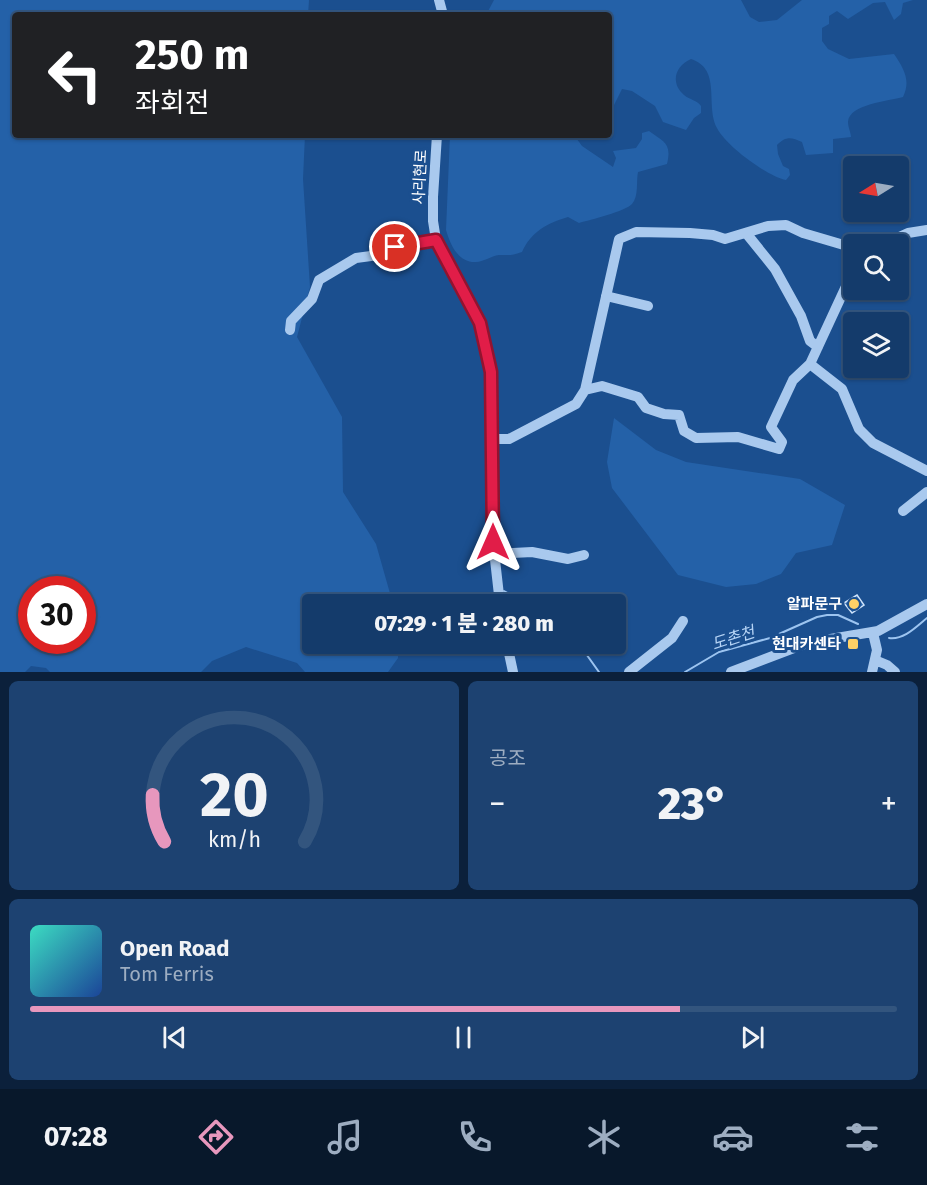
<!DOCTYPE html>
<html lang="ko">
<meta charset="utf-8">
<style>
body{margin:0;font-family:"Fira Sans","Noto Sans KR",sans-serif;background:#1d4271;color:#f1f3f6;height:100vh;display:flex;flex-direction:column;font-size:22px;white-space:nowrap}
*{box-sizing:border-box;margin:0}
p{font-size:20px;color:#9dadc1}
.icon{flex:none;width:33px;height:33px;fill:none;stroke:currentColor;stroke-width:2;stroke-linecap:round;stroke-linejoin:round}
.map{position:relative;height:672px;overflow:hidden}
.panel{display:flex;flex-direction:column;gap:9px;padding:9px;background:#0b203b;flex:1}
.panel>*{flex:none}
.hud{position:absolute;left:12px;top:12px;width:600px;height:126px;border-radius:6px;box-shadow:0 2px 4px #0004,0 0 0 2px #33557e;background:#202124;color:#fff;overflow:hidden}
.needle{width:39px;rotate:259deg}
.tools{position:absolute;left:843px;top:156px;display:grid;gap:12px}
.tools a{display:grid;place-items:center;width:66px;height:66px;border-radius:6px;background:#143b6b;box-shadow:0 2px 4px #0004,0 0 0 2px #33557e;font-size:30px}
.speed{position:absolute;left:18px;top:576px;display:flex;gap:12px;font-size:30px;font-weight:700;text-align:center}
.speed>*{display:grid;place-content:center;width:78px;height:78px;border-radius:50%;background:#143b6b;box-shadow:0 2px 4px #0004,0 0 0 2px #33557e;line-height:1}
.speed .limit{border:9px solid #d22;background:#fff;color:#111}
.pin{position:absolute;display:grid;place-items:center;width:51px;height:51px;color:#fff;margin:-26px;border:3px solid #fff;border-radius:50%;box-shadow:0 2px 6px #0007}
.me{position:absolute;width:66px;margin:-33px;rotate:0deg;stroke-linejoin:round;filter:drop-shadow(0 0 4px #0008)}
.turn{display:flex;align-items:center;gap:21px;height:126px;padding:0 24px;font-size:27px}
.turn .icon{width:78px;height:78px;stroke-width:2.5}
.turn b{display:block;font-size:42px;line-height:51px}
.big{font-size:45px;font-weight:800;line-height:1.1}
.panel .card{flex:1;display:flex;flex-direction:column;justify-content:center;gap:9px;min-width:0;padding:0 21px;border-radius:9px;background:#1d4271}
.panel .dial{align-items:center;gap:0}
.dial svg{height:156px;overflow:visible;fill:none;stroke:#33557e;stroke-width:7;stroke-linecap:round;text-anchor:middle}
.dial text{fill:#f1f3f6;stroke:none}
.song{display:flex;align-items:center;gap:18px}
.cover{width:72px;height:72px;border-radius:9px;background:linear-gradient(135deg,hsl(170 70% 55%),hsl(220 70% 35%))}
.played{height:6px;border-radius:3px;background:linear-gradient(90deg,#e797bd 75%,#33557e 75%)}
.keys{display:flex;justify-content:space-around;direction:ltr}
.heat{display:flex;justify-content:space-between;align-items:center;font-size:33px;direction:ltr}
.panel .tiles{flex:1;display:grid;gap:9px;grid-template-columns:1fr 1fr}
.card:last-child{grid-column:span 2}
.trip{position:absolute;left:302px;top:594px;width:324px;height:60px;border-radius:6px;background:#143b6b;box-shadow:0 2px 4px #0004,0 0 0 2px #33557e;font-weight:800;line-height:60px;text-align:center}
.dock{display:flex;height:96px;justify-content:space-around;align-items:center;background:#08182b;color:#9dadc1}
.dock .icon{width:42px;height:42px}
.dock .active{color:#e797bd}
.dock b{font-size:27px;color:#f1f3f6}
.map>svg:first-child{display:block}
.green{fill:#2461a8;fill-rule:evenodd}
.lines{fill:none;stroke-linecap:round;stroke-linejoin:round}
.stream{stroke:#9cc4f0;stroke-width:2}
.building{fill:#2a66ad;stroke:#cfe3fa;stroke-width:1.5}
.minor{stroke:#a9c9ee;stroke-width:10}
.route-casing{stroke:#92132f;stroke-width:15}
.route{stroke:#e11d48;stroke-width:10}
.poi-dot{fill:#ffd166;stroke:#1b4f8f;stroke-width:2}
.labels{text-anchor:middle;dominant-baseline:central;stroke-width:6;stroke-linejoin:round;paint-order:stroke}
.street-label{font-size:15px;fill:#fff;stroke:#1b4f8f}
.poi-label{font-size:15px;font-weight:bold;fill:#fff;stroke:#1b4f8f;text-anchor:end}
.water-label{font-size:16px;font-style:italic;fill:#b5d3f5;stroke:#1b4f8f}
</style>
<div class="map">
<svg width="927" height="672" viewBox="0 0 927 672">
<rect width="100%" height="100%" fill="#1b4f8f"/>
<!-- green -->
<path class="green" d="M0,0H309L308,15H15V135H305L303,179L310,287L297,337L342,417L343,492L376,544L393,604H312V644H398V658L388,672H305L297,663L246,647L212,661L201,672H50L46,668L31,666L25,672H0ZM32,590H82V640H32Z
M494,0H741L750,17L759,22L777,20L802,0H913L903,3L901,14L894,20L885,2L873,3L848,19L837,11L829,16V24L822,28V41L828,49L849,59L894,54C904,69 911,80 903,97C889,101 849,104 848,122C848,127 851,133 851,137L833,139V153L806,155L802,142C791,137 786,136 777,145L778,154L783,166L789,169L790,175L786,180C767,176 726,146 717,128C705,105 722,69 691,59C675,66 670,83 684,95C690,100 697,100 701,106V113L694,118L686,130L663,122L655,106L632,91L622,89L612,109H609V15H486Z
M649,131C664,142 672,143 667,164L638,172C636,181 639,196 632,204C626,211 590,220 579,223L568,217C547,223 531,232 522,252C510,256 509,255 499,255C491,256 483,262 476,262C458,263 450,244 446,230L450,135H574L582,146L613,167L616,158L613,151L636,148L642,139V133Z
M614,418L656,450L686,462L800,479L845,505L832,545L796,553L781,574L756,584L726,587L678,575L612,488L607,462Z"/>
<g class="lines">
<!-- stream -->
<path class="stream" d="M504,591L513,596L521,604
M889,638C904,640 916,627 927,618
M574,644L584,651L599,672
M685,672L719,652L770,638L817,617L827,615H838L858,624"/>
</g>
<!-- building -->
<path class="building" d="M857,595L864,605L852,613L844,603Z"/>
<g class="lines">
<!-- minor -->
<path class="minor" d="M439,0L443,15
M437,135L433,197V221L436,240L480,323L491,372L493,542L500,604
M746,233L775,269L801,316L810,341L818,347
M884,244L908,233L927,230
M854,269L810,364L842,389L859,429L873,443L927,471
M606,296L648,306
M290,330L291,321L312,299L319,280L356,258L386,254L395,247L436,240
M585,390L602,386L638,397L646,408L664,414L679,415L684,431L696,438L738,437L779,449L782,442L771,427L793,380L810,364
M493,439H509L576,404L585,390L619,239L636,232L690,233L713,235L725,239L768,226L786,225L803,233L854,248
M903,511L927,492
M494,554L532,552L568,559L584,555
M507,644L513,672
M875,660L887,665L895,672
M629,672L672,638L683,621
M731,672L807,643L878,631L927,604
M872,672L877,650L873,633"/>
</g>
<g class="lines">
<!-- route casing -->
<g class="route-casing">
<path id="route" d="M395,247L436,240L480,323L491,372L493,542"/>
</g>
<!-- route -->
<use href="#route" class="route"/>
</g>
<!-- markers -->
<g class="poi-dot">
<circle cx="854" cy="604" r="6"/>
<rect x="847" y="638" width="12" height="12" rx="3"/>
</g>
<g class="labels">
<!-- street labels -->
<g class="street-label">
<text transform="translate(420 177) rotate(-87)">사리현로</text>
</g>
<!-- poi labels -->
<g class="poi-label">
<text x="842" y="604">알파문구</text>
<text x="841" y="644">현대카센타</text>
</g>
<!-- water labels -->
<g class="water-label">
<text transform="translate(733 638) rotate(-18)">도촌천</text>
</g>
</g>
</svg>
<div class="tools">
<a><svg class="needle" viewBox="-14 -14 28 28"><path d="M0-13l5 13h-10z" fill="#e53935"/><path d="M0 13l5-13h-10z" fill="#9dadc1"/></svg></a>
<a><svg class="icon" aria-label="search" viewBox="0 0 24 24"><circle cx="10" cy="10" r="6"/><path d="M15 15l6 6"/></svg></a>
<a><svg class="icon" aria-label="layers" viewBox="0 0 24 24"><path d="M12 4l9 5-9 5-9-5zM3 14l9 5 9-5"/></svg></a>
</div>
<div class="speed"><div class="limit">30</div></div>
<div class="pin" style="left:395px;top:247px;background:#d93025"><svg class="icon" aria-label="arrive" viewBox="0 0 24 24"><path d="M6 21V4h12l-3 4 3 4H6"/></svg></div>
<svg class="me" style="left:493px;top:542px" viewBox="-20 -20 40 40"><path d="M0-17L14 15 0 8-14 15z" fill="#e11d48" stroke="#fff" stroke-width="4"/></svg>
<div class="trip">07:29 · 1 분 · 280 m</div>
<div class="hud">
<div class="turn"><svg class="icon" aria-label="left" viewBox="0 0 24 24"><path d="M17 20v-9H6M10 6l-5 5 5 5"/></svg><div><b>250 m</b>좌회전</div></div>
</div>
</div>
<section class="panel">
<div class="tiles">
<div class="card dial"><svg viewBox="0 0 100 80">
<path d="M14 69A42 42 0 1 1 86 69"/>
<path d="M14 69A42 42 0 0 1 8 45" stroke="#e797bd"/>
<text x="50" y="56" font-size="32" font-weight="700">20</text>
<text x="50" y="72" font-size="11">km/h</text>
</svg></div>
<div class="card"><p>공조</p>
<div class="heat"><a>−</a><b class="big">23°</b><a>+</a></div>
</div>
<div class="card">
<div class="song"><i class="cover"></i><div><b>Open Road</b><p>Tom Ferris</p></div></div>
<div class="played"></div>
<div class="keys"><svg class="icon" aria-label="previous" viewBox="0 0 24 24"><path d="M18 5L8 12l10 7zM5 5v14"/></svg><svg class="icon" aria-label="pause" viewBox="0 0 24 24"><path d="M8 5v14M16 5v14"/></svg><svg class="icon" aria-label="next" viewBox="0 0 24 24"><path d="M6 5l10 7-10 7zM19 5v14"/></svg></div>
</div>
</div>
</section>
<nav class="dock">
<b>07:28</b>
<svg class="icon active" aria-label="directions" viewBox="0 0 24 24"><path d="M12 3l9 9-9 9-9-9zM9 14v-3h6M13 9l2 2-2 2"/></svg>
<svg class="icon" aria-label="music" viewBox="0 0 24 24"><path d="M9 18V5l10-2v13"/><circle cx="6" cy="18" r="3"/><circle cx="16" cy="16" r="3"/></svg>
<svg class="icon" aria-label="phone" viewBox="0 0 24 24"><path d="M5 4h4l2 5-3 2q2 4 5 5l2-3 5 2v4C11 20 4 13 5 4z"/></svg>
<svg class="icon" aria-label="climate" viewBox="0 0 24 24"><path d="M12 3v18M4 7l16 10M4 17L20 7"/></svg>
<svg class="icon" aria-label="car" viewBox="0 0 24 24"><path d="M5 17H2v-5l4-1 3-4h7l3 4 3 1v5h-3M9 17h6M6 11h13"/><circle cx="7" cy="17" r="2"/><circle cx="17" cy="17" r="2"/></svg>
<svg class="icon" aria-label="filters" viewBox="0 0 24 24"><path d="M4 7h16M4 17h16"/><circle cx="9" cy="7" r="2"/><circle cx="15" cy="17" r="2"/></svg>
</nav>
